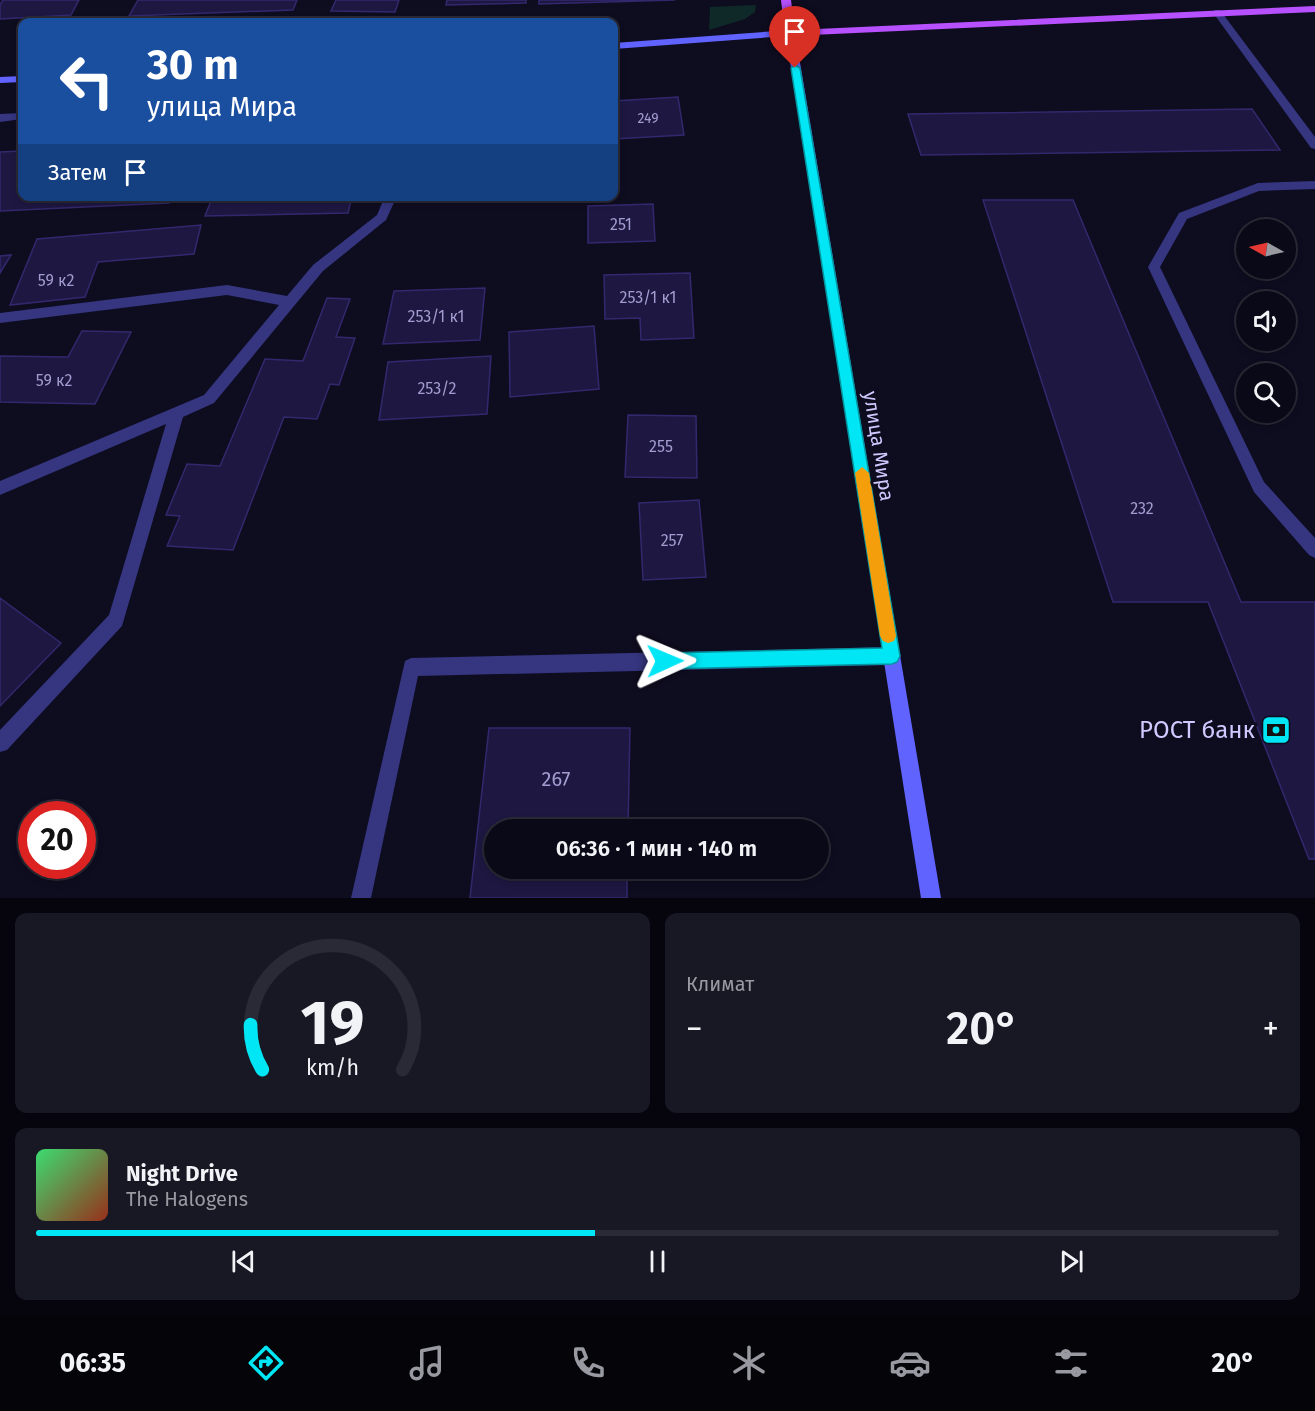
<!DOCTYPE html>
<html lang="ru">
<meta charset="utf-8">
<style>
body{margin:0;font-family:"Fira Sans",sans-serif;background:#181724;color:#f1f3f6;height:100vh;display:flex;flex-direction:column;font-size:22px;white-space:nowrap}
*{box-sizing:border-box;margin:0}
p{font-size:20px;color:#999aa1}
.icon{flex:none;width:33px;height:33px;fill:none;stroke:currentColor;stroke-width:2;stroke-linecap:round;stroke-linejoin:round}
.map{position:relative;height:898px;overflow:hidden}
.drawer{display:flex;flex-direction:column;gap:15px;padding:15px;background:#06050d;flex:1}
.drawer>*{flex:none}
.banner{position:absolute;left:18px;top:18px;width:600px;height:183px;border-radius:12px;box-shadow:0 3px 9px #0003,0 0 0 2px #2a2a36;background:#1a4fa0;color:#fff;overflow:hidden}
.needle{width:39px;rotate:278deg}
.fabs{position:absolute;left:1236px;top:219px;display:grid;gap:12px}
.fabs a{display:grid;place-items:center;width:60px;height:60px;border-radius:50%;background:#0a0917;box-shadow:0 3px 9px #0003,0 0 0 2px #2a2a36;font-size:30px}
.speed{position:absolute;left:18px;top:801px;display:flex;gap:12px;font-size:30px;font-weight:700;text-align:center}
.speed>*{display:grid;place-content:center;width:78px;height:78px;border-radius:50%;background:#0a0917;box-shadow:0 3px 9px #0003,0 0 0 2px #2a2a36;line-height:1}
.speed .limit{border:9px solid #d22;background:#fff;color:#111}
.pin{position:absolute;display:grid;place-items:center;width:51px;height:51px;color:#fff;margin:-62px -26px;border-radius:50% 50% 50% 0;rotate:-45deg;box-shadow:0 0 6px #0007}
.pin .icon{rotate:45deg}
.me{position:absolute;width:66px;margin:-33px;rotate:89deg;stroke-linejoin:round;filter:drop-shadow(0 0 4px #0008)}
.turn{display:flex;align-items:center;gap:21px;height:126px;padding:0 30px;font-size:27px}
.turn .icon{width:78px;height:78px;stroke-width:2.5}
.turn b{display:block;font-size:42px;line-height:51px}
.then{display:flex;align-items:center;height:57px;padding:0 30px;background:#0003;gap:12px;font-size:22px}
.big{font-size:45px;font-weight:600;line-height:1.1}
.drawer .card{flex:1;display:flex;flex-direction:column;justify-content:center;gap:9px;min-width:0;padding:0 21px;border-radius:12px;background:#181724}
.drawer .dial{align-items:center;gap:0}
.dial svg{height:156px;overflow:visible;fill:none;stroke:#2a2a36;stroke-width:7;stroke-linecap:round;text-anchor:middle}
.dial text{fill:#f1f3f6;stroke:none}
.song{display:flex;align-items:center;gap:18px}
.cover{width:72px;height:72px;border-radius:9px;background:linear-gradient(135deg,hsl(140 70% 55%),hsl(10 70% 35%))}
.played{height:6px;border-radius:3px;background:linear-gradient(90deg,#00e6f5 45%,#2a2a36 45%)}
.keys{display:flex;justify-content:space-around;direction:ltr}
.heat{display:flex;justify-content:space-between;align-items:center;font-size:33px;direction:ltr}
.drawer .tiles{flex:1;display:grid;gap:15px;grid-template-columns:1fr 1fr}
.card:last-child{grid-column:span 2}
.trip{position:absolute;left:484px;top:819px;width:345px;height:60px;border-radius:30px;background:#0a0917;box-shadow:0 3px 9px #0003,0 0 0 2px #2a2a36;font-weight:600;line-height:60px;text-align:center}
.menu{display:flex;height:96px;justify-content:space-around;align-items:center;background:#040409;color:#999aa1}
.menu .icon{width:42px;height:42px}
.menu .on{color:#00e6f5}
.menu b{font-size:27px;color:#f1f3f6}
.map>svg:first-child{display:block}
.green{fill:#0e2927}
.building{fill:#1e1741;stroke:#33286d;stroke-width:1.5}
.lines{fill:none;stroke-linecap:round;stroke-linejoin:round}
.lane{fill:#353580;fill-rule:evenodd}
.secondary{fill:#6163ff;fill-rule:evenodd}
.primary{fill:#b751ff;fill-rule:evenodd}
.route{fill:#00e6f5;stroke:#00969f;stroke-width:1.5}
.slow{fill:#f59e0b}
.labels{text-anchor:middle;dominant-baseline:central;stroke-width:6;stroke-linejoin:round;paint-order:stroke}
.far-number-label{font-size:14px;fill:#a29dd0}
.number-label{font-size:16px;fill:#a29dd0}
.street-label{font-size:20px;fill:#cecaff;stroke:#0e0c1f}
.near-number-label{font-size:20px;fill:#a29dd0}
.near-poi-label{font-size:24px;fill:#cecaff;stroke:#0e0c1f;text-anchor:end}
</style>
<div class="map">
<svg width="1315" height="898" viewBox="0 0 1315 898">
<rect width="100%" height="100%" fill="#0e0c1f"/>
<!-- green -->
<path class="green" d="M756,5L755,12L745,19L709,30L710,7Z"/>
<!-- building -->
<path class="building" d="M3,0H79L71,15L0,19V5Z
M138,0H297L293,10L129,16Z
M336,0H399L395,12L331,11Z
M447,0H526V3L446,5Z
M539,0H675L539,4Z
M678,97L684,135L614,139V101Z
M1252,109L1280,150L921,155L908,114Z
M22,151V196H171L169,203L0,211V152Z
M213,196H352L348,213L205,216Z
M983,200H1073L1241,602H1315V859H1309L1208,602H1113Z
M653,204L655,241L588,243V206Z
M201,225L194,254L98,262L85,297L10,305L37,239Z
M11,255L0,273V256Z
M690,273L694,338L641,340L640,318L605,319L604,275Z
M485,288L480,340L383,344L394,291Z
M327,298L350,299L336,337L355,338L339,385L330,384L317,419L284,417L233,550L167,546L180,516L166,515L187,464L220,466L265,359L303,361Z
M594,326L599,389L510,397L509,332Z
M82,331L131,332L95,404L0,402V356L68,357Z
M491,356L487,414L379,420L388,362Z
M628,415L696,416L697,478L625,477Z
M699,500L706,577L643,580L639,503Z
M0,598L61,643L0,706Z
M489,728H630L628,830H495V868H627V898H470Z"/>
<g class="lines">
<!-- lane -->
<path class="lane" d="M1214,10H1220L1315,137V149L1311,148L1214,14Z
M22,113V119L0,122V114Z
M1315,181V189L1259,191L1187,219L1160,267L1264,482L1315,538V558L1309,555L1254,492L1148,267L1179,213L1258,183Z
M385,196H397L386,220L323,271L214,403L183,417L122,626L7,750L0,752V730L109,615L166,424L0,495V481L204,395L279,305L227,295L0,323V313L227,285L287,296L313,265L377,215Z
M892,647L898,650L901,656L898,662L892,665L418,676L371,898H351L405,661L411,658Z"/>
<!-- secondary -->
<path class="secondary" d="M790,30L795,33L941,898H921L786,36L614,49V43Z
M22,76V82L0,83V77Z"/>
<!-- primary -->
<path class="primary" d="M781,0H791L795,30L1315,6V12L790,36L785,33Z"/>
</g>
<!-- route -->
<path class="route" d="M795,65L800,68L900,656L897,662L892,664L665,669L659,667L657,661L659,656L665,653L882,648L791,68Z"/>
<!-- slow -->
<path class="slow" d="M862,467L869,473L896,636L894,641L888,643L883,641L880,636L855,473Z"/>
<!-- icons -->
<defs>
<g id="bank-square" transform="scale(1.5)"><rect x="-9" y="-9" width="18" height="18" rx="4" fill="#00e6f5" stroke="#0e0c1f"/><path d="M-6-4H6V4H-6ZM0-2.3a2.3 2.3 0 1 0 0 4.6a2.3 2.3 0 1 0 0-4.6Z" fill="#111"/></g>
</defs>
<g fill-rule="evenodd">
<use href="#bank-square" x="1276" y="730"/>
</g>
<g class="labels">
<!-- far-number labels -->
<g class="far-number-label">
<text x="648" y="118">249</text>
</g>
<!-- number labels -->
<g class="number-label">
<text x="621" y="224">251</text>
<text x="56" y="280">59 к2</text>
<text x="648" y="297">253/1 к1</text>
<text x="436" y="316">253/1 к1</text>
<text x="54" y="380">59 к2</text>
<text x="437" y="388">253/2</text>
<text x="661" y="446">255</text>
<text x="1142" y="508">232</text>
<text x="672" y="540">257</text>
</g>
<!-- street labels -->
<g class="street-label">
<text transform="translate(879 446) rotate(81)">улица Мира</text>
</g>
<!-- near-number labels -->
<g class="near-number-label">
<text x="556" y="779">267</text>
</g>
<!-- near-poi labels -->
<g class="near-poi-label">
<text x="1255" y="730">РОСТ банк</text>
</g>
</g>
</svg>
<div class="fabs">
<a><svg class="needle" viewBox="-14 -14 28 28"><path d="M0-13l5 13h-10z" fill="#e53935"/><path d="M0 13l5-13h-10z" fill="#999aa1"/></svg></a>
<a><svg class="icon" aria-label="sound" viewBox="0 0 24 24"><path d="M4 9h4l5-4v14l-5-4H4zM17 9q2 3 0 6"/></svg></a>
<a><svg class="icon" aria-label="search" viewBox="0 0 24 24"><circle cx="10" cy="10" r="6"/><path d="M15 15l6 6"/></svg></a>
</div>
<div class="speed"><div class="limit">20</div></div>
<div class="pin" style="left:795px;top:68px;background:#d93025"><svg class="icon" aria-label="arrive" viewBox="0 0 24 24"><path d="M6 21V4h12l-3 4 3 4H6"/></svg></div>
<svg class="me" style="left:665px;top:661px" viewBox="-20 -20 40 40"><path d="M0-17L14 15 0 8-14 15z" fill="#00e6f5" stroke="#fff" stroke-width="4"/></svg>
<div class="trip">06:36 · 1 мин · 140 m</div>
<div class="banner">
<div class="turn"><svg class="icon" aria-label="left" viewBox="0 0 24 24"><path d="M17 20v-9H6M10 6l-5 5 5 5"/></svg><div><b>30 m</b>улица Мира</div></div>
<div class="then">Затем<svg class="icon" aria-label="arrive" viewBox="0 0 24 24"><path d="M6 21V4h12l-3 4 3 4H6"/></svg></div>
</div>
</div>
<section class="drawer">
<div class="tiles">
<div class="card dial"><svg viewBox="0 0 100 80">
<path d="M14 69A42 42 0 1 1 86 69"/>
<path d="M14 69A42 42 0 0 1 8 46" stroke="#00e6f5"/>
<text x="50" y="56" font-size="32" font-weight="700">19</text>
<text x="50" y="72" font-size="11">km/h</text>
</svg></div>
<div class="card"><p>Климат</p>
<div class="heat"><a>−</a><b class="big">20°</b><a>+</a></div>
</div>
<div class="card">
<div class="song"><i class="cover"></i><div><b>Night Drive</b><p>The Halogens</p></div></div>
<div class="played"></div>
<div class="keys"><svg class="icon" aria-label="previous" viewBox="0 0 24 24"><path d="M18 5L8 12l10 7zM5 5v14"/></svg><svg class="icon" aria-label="pause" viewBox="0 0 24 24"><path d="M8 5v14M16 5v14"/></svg><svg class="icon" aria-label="next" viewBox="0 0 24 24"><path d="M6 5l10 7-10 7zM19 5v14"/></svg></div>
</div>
</div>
</section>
<nav class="menu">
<b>06:35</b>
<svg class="icon on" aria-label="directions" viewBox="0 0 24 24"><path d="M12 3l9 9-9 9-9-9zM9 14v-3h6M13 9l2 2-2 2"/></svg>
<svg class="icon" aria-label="music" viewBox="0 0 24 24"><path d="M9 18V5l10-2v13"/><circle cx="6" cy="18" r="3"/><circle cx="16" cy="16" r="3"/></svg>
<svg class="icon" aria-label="phone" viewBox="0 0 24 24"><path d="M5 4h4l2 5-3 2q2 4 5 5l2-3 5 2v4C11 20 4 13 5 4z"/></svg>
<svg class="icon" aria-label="climate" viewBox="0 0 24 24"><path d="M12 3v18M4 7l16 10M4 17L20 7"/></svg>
<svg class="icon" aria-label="car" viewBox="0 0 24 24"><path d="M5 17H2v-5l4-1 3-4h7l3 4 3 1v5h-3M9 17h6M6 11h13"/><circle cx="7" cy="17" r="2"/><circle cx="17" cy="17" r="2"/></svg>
<svg class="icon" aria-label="filters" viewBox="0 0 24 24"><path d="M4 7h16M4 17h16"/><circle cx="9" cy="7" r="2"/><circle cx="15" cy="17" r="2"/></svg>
<b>20°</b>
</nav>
